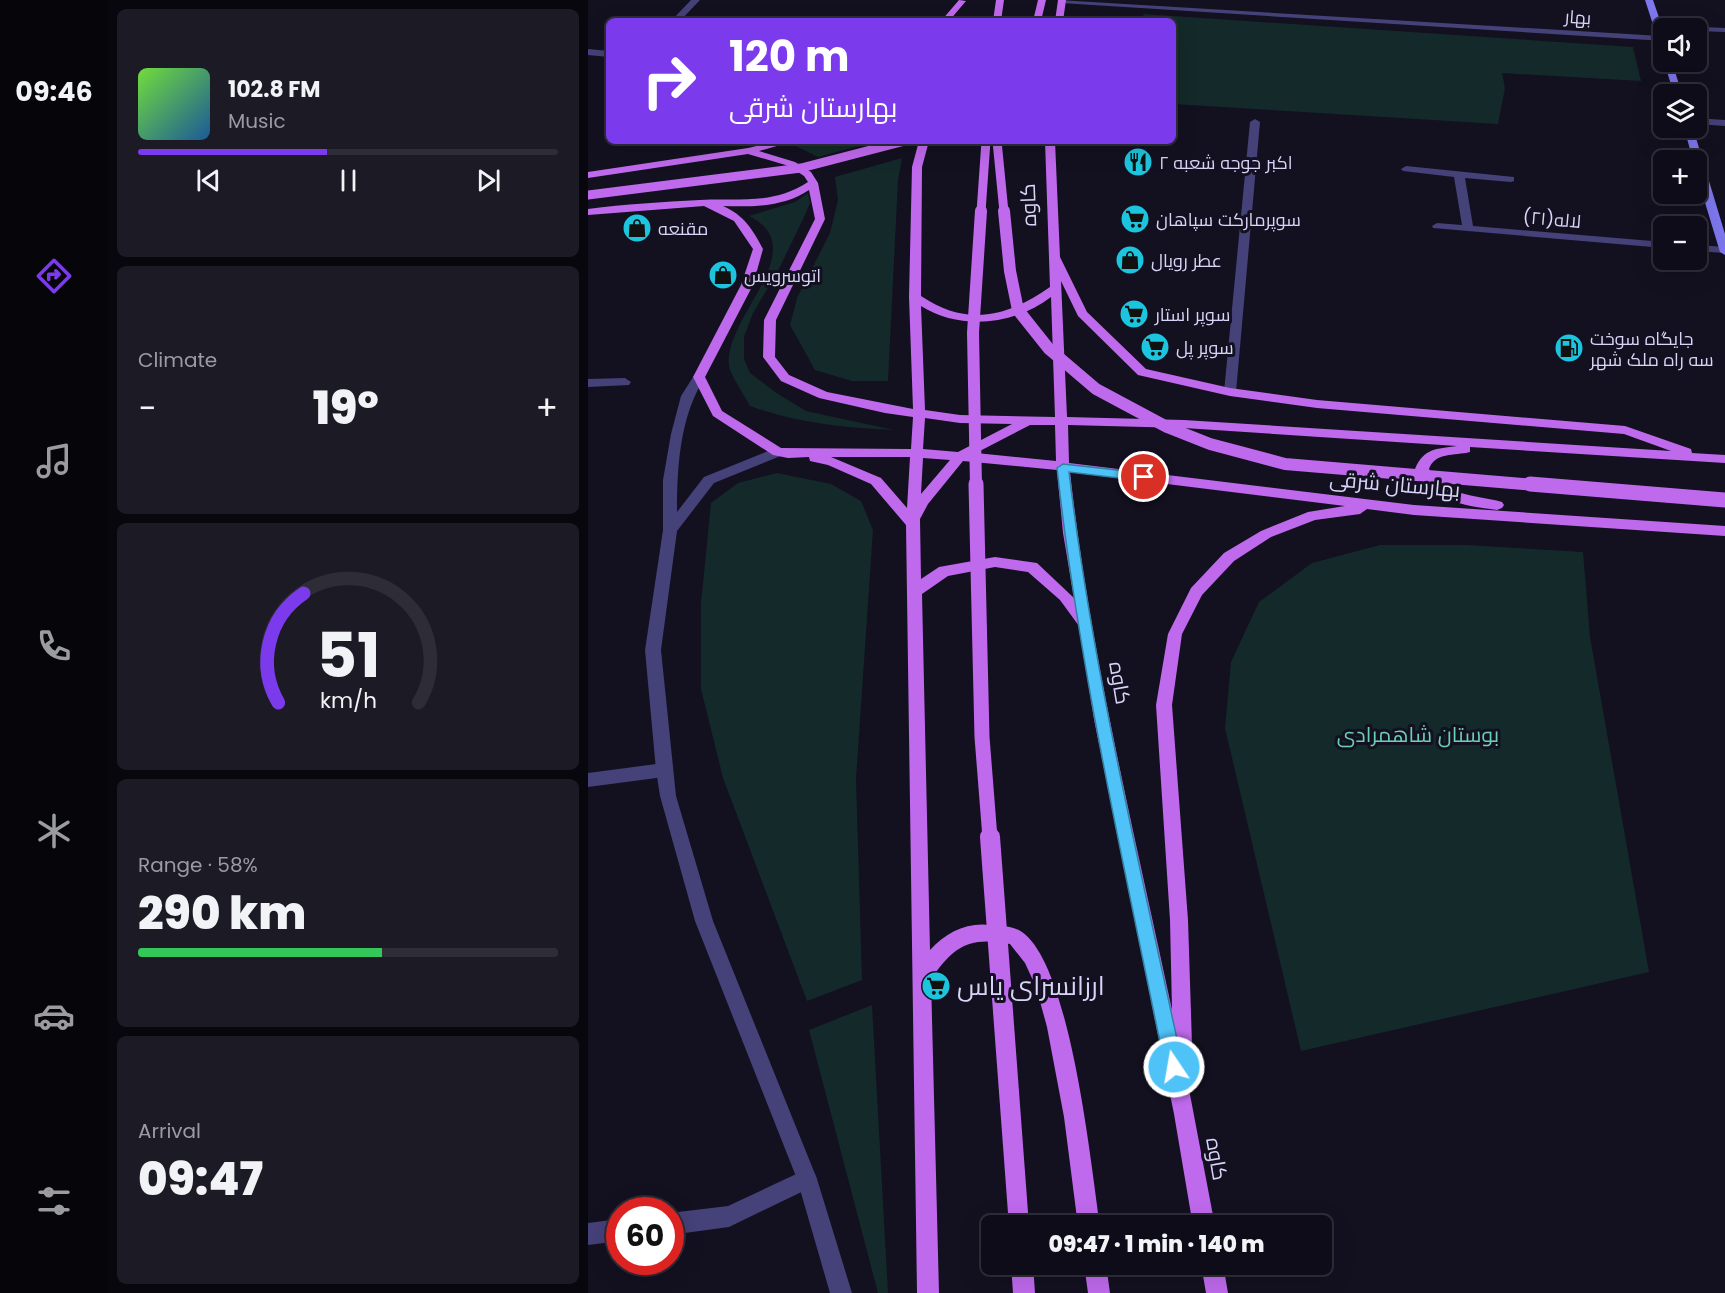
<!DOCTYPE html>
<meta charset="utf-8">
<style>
body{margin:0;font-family:Poppins,Cairo,sans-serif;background:#1c1a25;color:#f1f3f6;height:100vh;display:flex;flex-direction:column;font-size:22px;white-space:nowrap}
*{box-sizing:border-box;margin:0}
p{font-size:20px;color:#9b9ba2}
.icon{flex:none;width:33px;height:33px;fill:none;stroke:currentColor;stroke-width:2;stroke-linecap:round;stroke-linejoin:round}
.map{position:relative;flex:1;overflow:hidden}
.side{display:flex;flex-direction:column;gap:9px;padding:9px;background:#08070d;width:480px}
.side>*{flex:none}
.guide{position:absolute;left:18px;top:18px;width:570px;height:126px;border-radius:9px;box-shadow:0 6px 24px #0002,0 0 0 2px #2e2c37;background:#7c3aed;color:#fff;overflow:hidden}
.controls{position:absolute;left:1065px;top:18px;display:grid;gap:12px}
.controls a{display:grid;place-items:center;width:54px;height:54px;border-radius:9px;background:#0e0c18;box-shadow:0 6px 24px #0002,0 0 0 2px #2e2c37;font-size:30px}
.speed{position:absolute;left:18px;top:1197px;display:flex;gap:12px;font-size:30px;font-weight:700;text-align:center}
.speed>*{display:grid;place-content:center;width:78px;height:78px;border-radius:50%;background:#0e0c18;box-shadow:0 6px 24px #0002,0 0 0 2px #2e2c37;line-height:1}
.speed .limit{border:9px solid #d22;background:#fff;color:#111}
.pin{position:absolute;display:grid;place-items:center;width:51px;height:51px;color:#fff;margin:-26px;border:3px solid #fff;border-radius:50%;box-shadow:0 2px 6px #0007}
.me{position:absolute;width:66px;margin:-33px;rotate:348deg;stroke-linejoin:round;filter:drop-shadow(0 0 4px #0008)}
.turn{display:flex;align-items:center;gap:21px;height:126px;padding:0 24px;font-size:27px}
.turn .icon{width:78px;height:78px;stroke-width:2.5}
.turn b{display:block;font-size:42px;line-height:51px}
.big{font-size:45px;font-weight:800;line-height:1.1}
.side .card{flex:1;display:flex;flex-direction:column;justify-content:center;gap:9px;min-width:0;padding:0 21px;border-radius:9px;background:#1c1a25}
.side .dial{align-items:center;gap:0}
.dial svg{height:156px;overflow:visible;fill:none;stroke:#2e2c37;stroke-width:7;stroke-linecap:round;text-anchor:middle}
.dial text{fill:#f1f3f6;stroke:none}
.song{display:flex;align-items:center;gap:18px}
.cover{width:72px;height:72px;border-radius:9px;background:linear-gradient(135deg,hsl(100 70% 55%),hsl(210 70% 35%))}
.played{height:6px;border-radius:3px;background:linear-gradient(90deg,#7c3aed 45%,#2e2c37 45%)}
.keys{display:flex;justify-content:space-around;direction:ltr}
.heat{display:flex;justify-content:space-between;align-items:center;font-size:33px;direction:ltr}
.charge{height:9px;border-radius:4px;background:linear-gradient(90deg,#34c759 58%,#2e2c37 0)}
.trip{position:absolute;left:393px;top:1215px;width:351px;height:60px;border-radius:9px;background:#0e0c18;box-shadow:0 6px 24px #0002,0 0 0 2px #2e2c37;font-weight:800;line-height:60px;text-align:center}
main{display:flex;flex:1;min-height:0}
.tab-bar{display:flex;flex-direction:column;width:108px;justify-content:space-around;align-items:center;background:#06050a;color:#9b9ba2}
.tab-bar .icon{width:42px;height:42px}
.tab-bar .active{color:#7c3aed}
.tab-bar b{font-size:27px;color:#f1f3f6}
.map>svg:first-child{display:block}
.green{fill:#142929}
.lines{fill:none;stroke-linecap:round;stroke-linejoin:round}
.minor{fill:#454179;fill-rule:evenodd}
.tertiary{fill:#454179;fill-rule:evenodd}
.secondary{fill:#7e77ed;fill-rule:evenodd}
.primary{fill:#bf69ec;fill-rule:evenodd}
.primary-bridge-far3{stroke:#bf69ec;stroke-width:9}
.primary-bridge-far2{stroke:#bf69ec;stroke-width:12}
.primary-bridge-far1{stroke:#bf69ec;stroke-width:15}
.primary-bridge{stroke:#bf69ec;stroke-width:20}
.route{fill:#4fc3f7;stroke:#337fa1;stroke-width:1.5}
.labels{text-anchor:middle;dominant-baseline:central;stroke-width:6;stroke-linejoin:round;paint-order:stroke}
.far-street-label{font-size:18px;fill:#dad4f9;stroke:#131020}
.far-poi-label{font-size:18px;fill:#dad4f9;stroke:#131020;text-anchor:start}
.street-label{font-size:21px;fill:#dad4f9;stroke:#131020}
.park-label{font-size:21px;fill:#6ad0ba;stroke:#131020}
.near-poi-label{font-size:26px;fill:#dad4f9;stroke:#131020;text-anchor:start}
</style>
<main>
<nav class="tab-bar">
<b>09:46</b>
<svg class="icon active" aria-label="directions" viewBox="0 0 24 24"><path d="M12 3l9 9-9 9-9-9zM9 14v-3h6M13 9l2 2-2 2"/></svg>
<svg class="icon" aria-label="music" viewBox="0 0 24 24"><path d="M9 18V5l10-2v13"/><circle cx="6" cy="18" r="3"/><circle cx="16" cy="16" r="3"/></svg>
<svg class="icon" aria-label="phone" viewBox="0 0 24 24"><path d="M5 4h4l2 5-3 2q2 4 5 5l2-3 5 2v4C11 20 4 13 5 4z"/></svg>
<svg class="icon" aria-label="climate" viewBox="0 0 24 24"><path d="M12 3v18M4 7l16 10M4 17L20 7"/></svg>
<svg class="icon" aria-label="car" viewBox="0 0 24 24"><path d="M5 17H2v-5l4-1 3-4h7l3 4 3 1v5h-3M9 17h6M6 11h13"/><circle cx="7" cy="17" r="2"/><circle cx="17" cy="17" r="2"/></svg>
<svg class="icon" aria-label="filters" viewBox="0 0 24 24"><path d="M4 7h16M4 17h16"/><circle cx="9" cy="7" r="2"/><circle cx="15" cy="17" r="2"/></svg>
</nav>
<section class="side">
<div class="card">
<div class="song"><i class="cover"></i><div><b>102.8 FM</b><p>Music</p></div></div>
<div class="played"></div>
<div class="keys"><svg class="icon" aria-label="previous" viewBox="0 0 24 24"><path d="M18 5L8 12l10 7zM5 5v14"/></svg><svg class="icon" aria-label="pause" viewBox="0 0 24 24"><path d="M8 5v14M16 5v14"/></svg><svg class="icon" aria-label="next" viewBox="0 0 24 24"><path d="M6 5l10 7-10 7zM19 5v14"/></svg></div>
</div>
<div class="card"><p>Climate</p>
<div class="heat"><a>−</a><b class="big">19°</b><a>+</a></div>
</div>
<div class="card dial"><svg viewBox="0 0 100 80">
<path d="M14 69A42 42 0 1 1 86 69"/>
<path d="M14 69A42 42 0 0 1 27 13" stroke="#7c3aed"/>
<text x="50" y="56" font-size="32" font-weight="700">51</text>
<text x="50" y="72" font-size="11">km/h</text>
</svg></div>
<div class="card"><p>Range · 58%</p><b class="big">290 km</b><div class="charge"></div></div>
<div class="card"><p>Arrival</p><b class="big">09:47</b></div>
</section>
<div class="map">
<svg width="1137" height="1293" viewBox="0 0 1137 1293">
<rect width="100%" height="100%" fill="#131020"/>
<!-- green -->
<path class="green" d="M555,14L1045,47L1053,81L914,73L917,88L910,124L585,104V21H557Z
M226,141H289L230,157L208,146Z
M314,158L310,180L300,381H264L227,370L202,325L209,298L242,233L250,200L247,177Z
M220,193L222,203L216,217L190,271L165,313L156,337V359L162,373L190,394L218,411L306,430C256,428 209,423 162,406C158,398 141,372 141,366C135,317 227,249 161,216L207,202Z
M189,473L243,484L273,501L285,530L268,779L274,980L219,1001L135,778L113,689V603L123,503L150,483Z
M792,545H878L995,552L1002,637L1061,972L713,1051L637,728L643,662L671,602L724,563Z
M284,1005L300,1293H290L221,1030Z"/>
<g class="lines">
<!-- minor -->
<path class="minor" d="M103,0H112L92,21H83Z
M470,0L1073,36L1076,37V41L473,3Z
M1070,25L1137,28V32L1108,31V28L1067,29V25Z
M0,49L21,51V57L0,55Z
M1108,118L1137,120V126L1108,124Z
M667,119L672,122L648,392L642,396L636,392L662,122Z
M818,166L926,177V181L923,182L877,178L885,226L1076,242V248L845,228L844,226L849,223L874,225L866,177L815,171L813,169Z
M1108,245L1137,247V253L1108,251Z
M37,378L43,382L41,385L0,387V379Z
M76,763L82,765L84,770L82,775L76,777L0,787V773Z
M219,1169L226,1172L229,1179L226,1186L141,1227L82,1235V1213L140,1206Z
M32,1219V1241L0,1245V1223Z"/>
<!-- tertiary -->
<path class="tertiary" d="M111,373L117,377C92,416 89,466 89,512L116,477L185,449L190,448L196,452L195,455L126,483L89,531L73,650L88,796L125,921L229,1179L264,1293H242L209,1179L107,921L72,796L68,770L57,650L75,530V480L83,434L93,396L107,374Z"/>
<!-- secondary -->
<path class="secondary" d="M1057,0H1065L1076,32V48L1072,46Z
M1076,62H1084L1094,94H1086Z
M1096,128H1105L1137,234V255L1132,252L1108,173V160H1105Z"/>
<!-- primary -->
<path class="primary" d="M371,0L378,1L361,21H353Z
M408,0H416L413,21H405Z
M450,0H458L453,21H445Z
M470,0H478L475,21H467Z
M189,141H206L171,151L207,162L223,172L230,183L237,219L188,320L187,357L201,375L239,392L325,409L321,297L324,167L331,141H341L334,167L333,296C379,327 419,317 462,287L457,141H467L472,257L499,312L558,369L642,388L729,400L1037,426L1103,449L1104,453L1137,455V463L882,447V452C866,456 847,452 841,469C857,497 886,494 914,502L916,505L914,508L909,510C874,505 846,502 827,469C836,448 848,449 869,446L596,428L480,425L481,463L826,505L1137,526V536L826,515L779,509L772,514L727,520L683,537L646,561L614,595L594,634L584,705L600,920L605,1076L600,1084L627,1226H605L586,1114L506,719L491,626L472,600L440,572L407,567L360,576L334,594L342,950C359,932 378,922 403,925C413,926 426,926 434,932C483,966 503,1165 512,1226H490L476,1117L459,1027L448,987L437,963L422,944C381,936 366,946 343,979L351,1293H329L318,525L283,484L240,465L222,461L221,457L200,458L185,455L125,416L105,377L153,285L165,249L146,221L116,206L0,215V209C37,204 74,202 112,200C150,198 185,205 220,182L216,176L201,166L160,154L0,178V172L160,148ZM221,190L227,219L176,320L175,357L193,381L231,398L297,413L325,417L323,449L193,448L134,411L117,377L165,285L175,249C165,230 156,215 135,206C164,207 196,207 221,190ZM473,281L490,316L550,375L642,396L729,408L1036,434L1083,451L596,420L479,417ZM463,297L467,417L372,415L337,410L333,306C373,331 426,325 463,297ZM337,418L372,423L424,424L370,452L335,449ZM442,425H467L468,461L388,453ZM243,457H322L319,508L293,478ZM335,458L362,460L333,494ZM375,461L469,470L475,533L486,598L449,563L407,557L351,567L333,579L332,519L340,504ZM482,472L757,506L720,512L673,531L636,553L603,588L580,634L568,705L582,920L584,1010C546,831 502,653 482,472Z
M423,1264H445L447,1293H425Z
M496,1264H518L522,1293H500Z
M613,1264H635L640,1293H618Z"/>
<!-- primary-bridge-far3 -->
<path class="primary-bridge-far3" d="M409,141L416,212
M0,195L213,168L317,141
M393,212L398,141"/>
<!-- primary-bridge-far2 -->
<path class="primary-bridge-far2" d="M416,211L422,271L430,310L461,349L508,389L579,427L622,444L697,464L960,486
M388,486L385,333L393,211"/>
<!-- primary-bridge-far1 -->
<path class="primary-bridge-far1" d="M388,484L394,737L402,838
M942,484L1137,500"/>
<!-- primary-bridge -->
<path class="primary-bridge" d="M402,837L431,1226"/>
</g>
<!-- route -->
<path class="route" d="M475,464L556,473L562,477L556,481L481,472C505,673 553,870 595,1067L593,1074L586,1076L580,1074L577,1067C537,869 491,670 469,468Z"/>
<!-- icons -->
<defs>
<g id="restaurant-disc" transform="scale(1.5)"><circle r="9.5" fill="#1dc4dd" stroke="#131020"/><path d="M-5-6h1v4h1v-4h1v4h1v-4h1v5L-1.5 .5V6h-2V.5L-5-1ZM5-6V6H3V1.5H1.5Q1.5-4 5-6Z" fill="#111"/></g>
<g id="supermarket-disc" transform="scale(1.5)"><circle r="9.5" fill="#1dc4dd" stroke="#131020"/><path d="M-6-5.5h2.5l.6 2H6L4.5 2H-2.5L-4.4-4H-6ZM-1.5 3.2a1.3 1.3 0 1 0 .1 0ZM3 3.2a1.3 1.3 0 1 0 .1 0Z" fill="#111"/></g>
<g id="shop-disc" transform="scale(1.5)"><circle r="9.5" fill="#1dc4dd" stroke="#131020"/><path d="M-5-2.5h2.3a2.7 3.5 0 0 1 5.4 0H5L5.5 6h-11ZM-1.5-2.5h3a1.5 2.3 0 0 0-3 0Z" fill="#111"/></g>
<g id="fuel-disc" transform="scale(1.5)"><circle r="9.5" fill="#1dc4dd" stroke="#131020"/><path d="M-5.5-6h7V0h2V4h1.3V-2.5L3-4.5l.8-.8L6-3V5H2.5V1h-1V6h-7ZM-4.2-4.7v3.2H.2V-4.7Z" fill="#111"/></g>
</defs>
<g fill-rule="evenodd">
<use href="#restaurant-disc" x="550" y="162"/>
<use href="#supermarket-disc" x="547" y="219"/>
<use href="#shop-disc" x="49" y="228"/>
<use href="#shop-disc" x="542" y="260"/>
<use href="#shop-disc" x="135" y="275"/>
<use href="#supermarket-disc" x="546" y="314"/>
<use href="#supermarket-disc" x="567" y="347"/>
<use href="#fuel-disc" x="981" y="348"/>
<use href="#supermarket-disc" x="348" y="986"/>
</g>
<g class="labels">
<!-- far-street labels -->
<g class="far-street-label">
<text transform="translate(990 17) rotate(4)">بهار</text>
<text transform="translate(964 219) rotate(5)">لاله(۲۱)</text>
</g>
<!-- far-poi labels -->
<g class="far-poi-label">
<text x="571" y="162">اکبر جوجه شعبه ۲</text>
<text x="568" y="219">سوپرمارکت سپاهان</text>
<text x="70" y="228">مقنعه</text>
<text x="563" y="260">عطر رویال</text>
<text x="156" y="275">اتوسرویس</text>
<text x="567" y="314">سوپر استار</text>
<text x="1002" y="338">جایگاه سوخت<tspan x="1002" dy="21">سه راه ملک شهر</tspan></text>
<text x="588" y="347">سوپر پل</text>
</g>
<!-- street labels -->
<g class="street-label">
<text transform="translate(440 205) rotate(-92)">کاوه</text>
<text transform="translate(807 484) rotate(5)">بهارستان شرقی</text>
<text transform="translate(532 683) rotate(80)">کاوه</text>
<text transform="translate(629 1159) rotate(80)">کاوه</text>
</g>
<!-- park labels -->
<g class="park-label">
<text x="830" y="734">بوستان شاهمرادی</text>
</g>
<!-- near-poi labels -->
<g class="near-poi-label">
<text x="369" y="986">ارزانسرای یاس</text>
</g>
</g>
</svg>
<div class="controls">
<a><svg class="icon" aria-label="sound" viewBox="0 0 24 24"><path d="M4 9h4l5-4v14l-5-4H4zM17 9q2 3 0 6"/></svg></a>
<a><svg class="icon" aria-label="layers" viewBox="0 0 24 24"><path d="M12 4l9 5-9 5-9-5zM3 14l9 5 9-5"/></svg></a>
<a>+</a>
<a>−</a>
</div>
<div class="speed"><div class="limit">60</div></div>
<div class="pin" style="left:556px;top:477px;background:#d93025"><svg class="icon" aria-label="arrive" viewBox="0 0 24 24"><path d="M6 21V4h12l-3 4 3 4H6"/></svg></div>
<svg class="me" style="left:586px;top:1067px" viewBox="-20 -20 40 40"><circle r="17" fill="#4fc3f7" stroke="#fff" stroke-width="3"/><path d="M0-11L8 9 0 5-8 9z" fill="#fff"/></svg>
<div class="trip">09:47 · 1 min · 140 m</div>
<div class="guide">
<div class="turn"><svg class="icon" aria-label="right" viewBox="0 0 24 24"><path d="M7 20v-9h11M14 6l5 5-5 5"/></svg><div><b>120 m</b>بهارستان شرقی</div></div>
</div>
</div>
</main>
